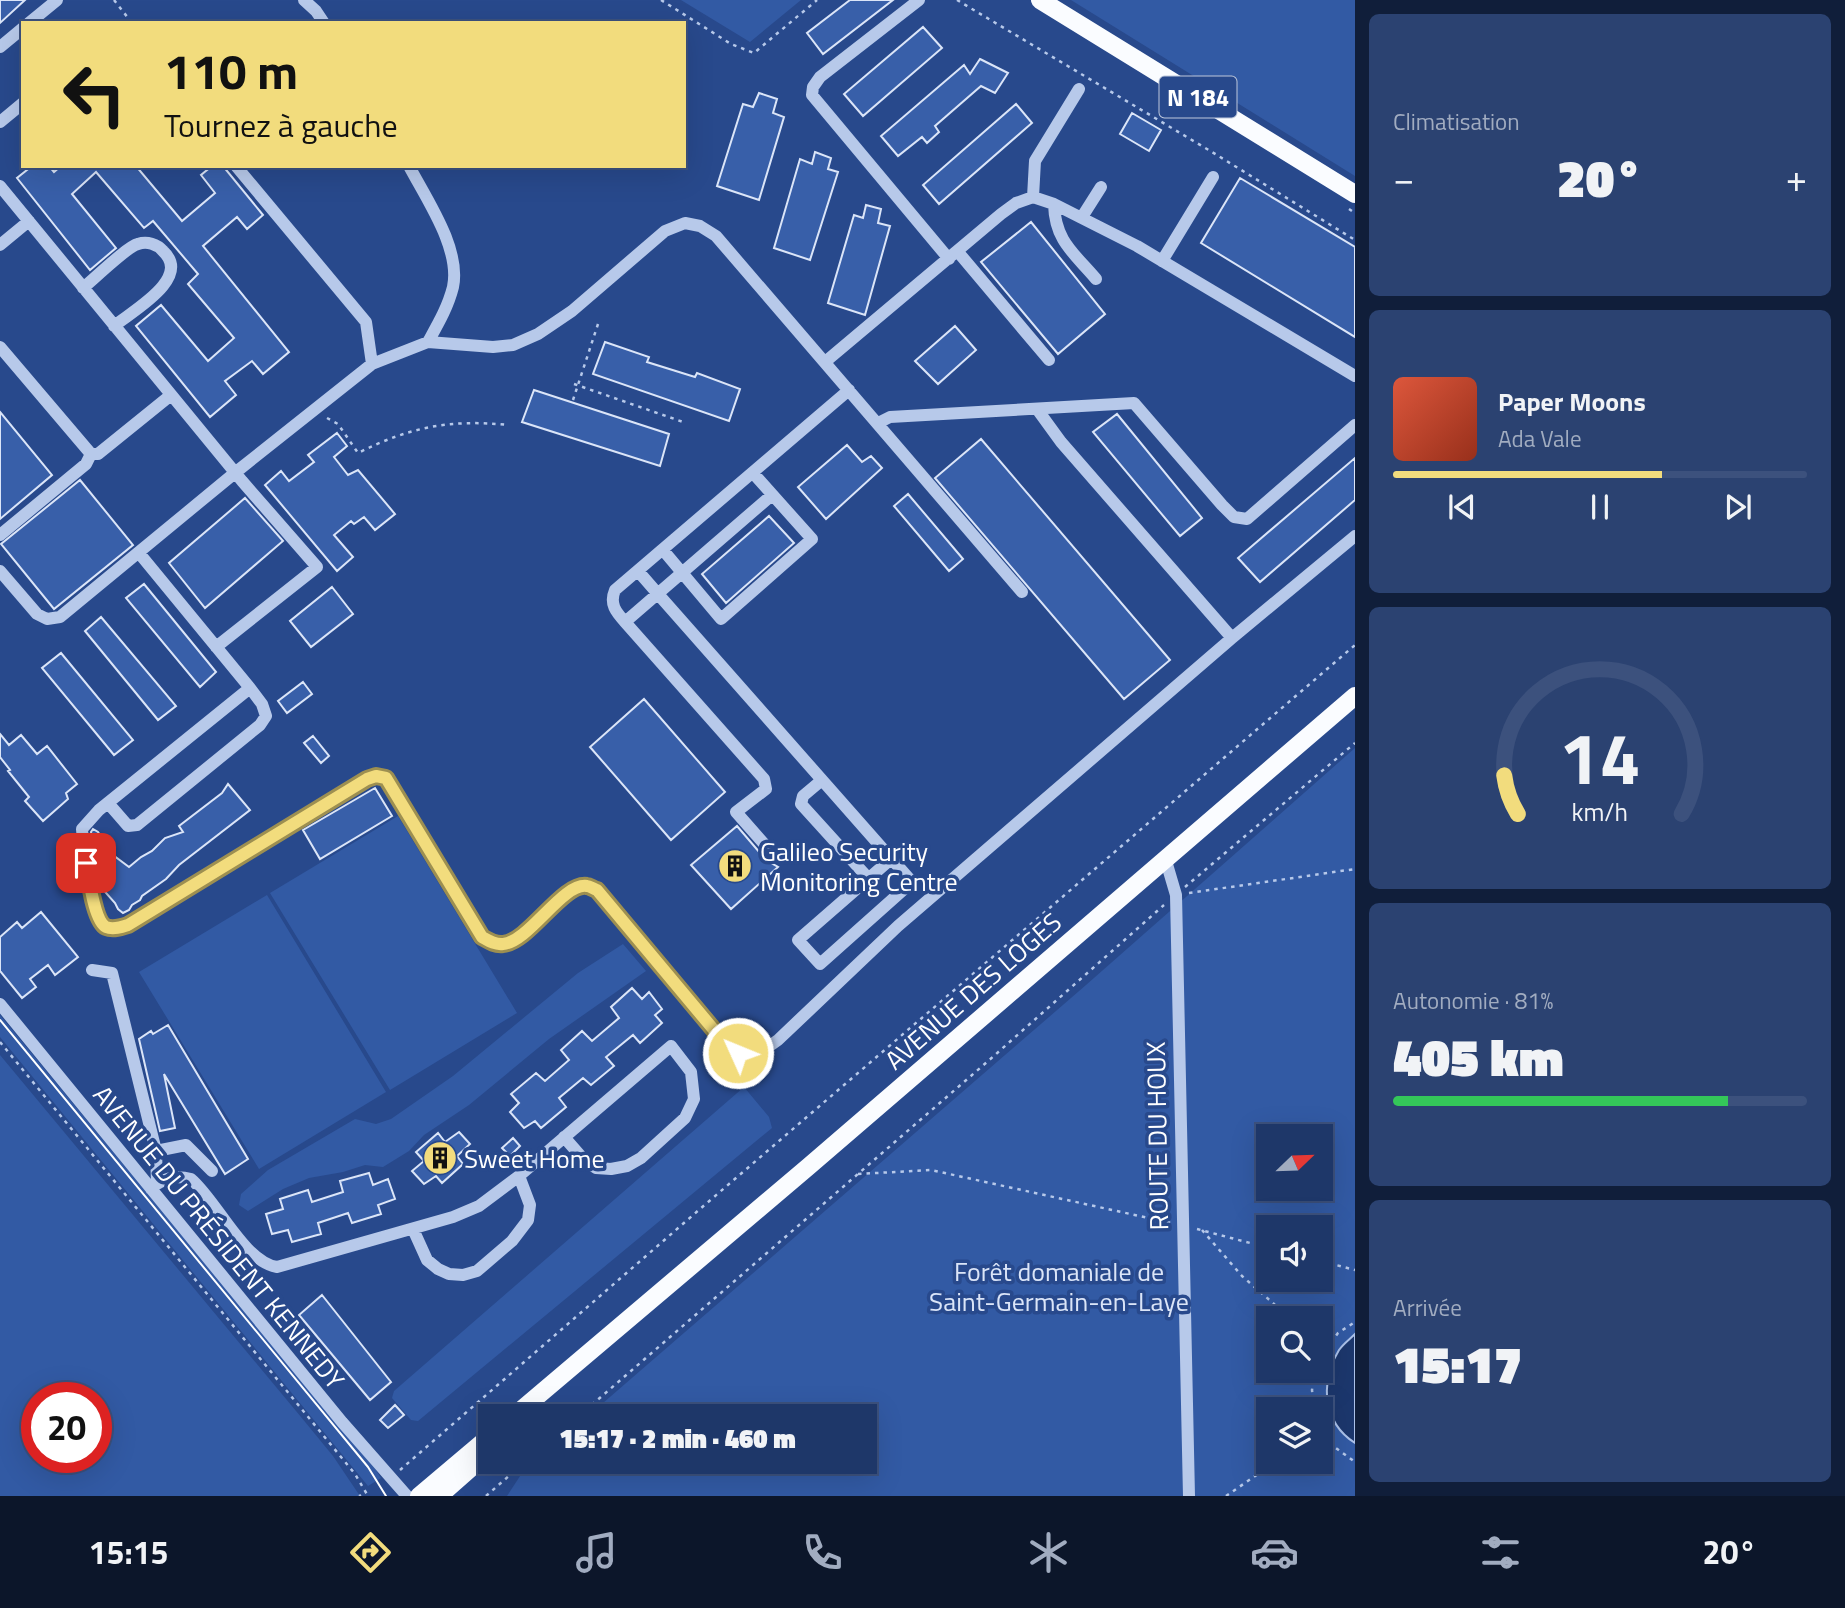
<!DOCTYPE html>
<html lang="fr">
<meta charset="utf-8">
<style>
body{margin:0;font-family:"Titillium Web",sans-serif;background:#2b4271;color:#f1f3f6;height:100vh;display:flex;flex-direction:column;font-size:26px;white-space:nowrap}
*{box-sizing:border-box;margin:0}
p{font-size:23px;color:#a1acc0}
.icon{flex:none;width:38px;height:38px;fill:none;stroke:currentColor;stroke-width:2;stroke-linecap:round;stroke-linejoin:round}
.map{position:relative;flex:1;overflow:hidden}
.sheet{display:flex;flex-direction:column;gap:14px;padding:14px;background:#101e3a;width:490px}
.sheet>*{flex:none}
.guide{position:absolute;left:21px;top:21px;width:665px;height:147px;border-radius:0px;box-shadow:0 7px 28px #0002,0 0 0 2px #3c517d;background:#f2dc7d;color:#111;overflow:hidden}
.needle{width:46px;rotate:67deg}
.tools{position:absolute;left:1256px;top:1124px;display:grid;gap:14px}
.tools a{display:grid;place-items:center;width:77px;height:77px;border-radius:0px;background:#1e3769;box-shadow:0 7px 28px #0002,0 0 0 2px #3c517d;font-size:35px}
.speed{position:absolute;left:21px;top:1382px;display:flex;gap:14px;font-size:35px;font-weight:700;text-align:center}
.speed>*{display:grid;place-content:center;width:91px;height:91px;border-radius:50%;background:#1e3769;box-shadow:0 7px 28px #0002,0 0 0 2px #3c517d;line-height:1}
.speed .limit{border:10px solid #d22;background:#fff;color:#111}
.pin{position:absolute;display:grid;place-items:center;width:60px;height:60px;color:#fff;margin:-30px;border-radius:14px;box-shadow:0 4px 10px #0006}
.me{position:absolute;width:77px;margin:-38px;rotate:314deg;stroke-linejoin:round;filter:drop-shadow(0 0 5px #0008)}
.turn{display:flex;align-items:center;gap:24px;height:147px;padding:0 28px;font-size:32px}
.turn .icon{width:91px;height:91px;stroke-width:2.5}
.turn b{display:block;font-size:49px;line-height:60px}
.big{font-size:52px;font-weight:800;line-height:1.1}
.sheet .tile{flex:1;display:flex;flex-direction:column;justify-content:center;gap:10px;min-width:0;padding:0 24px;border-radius:10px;background:#2b4271}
.sheet .dial{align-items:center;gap:0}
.dial svg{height:182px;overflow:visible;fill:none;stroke:#3c517d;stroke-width:7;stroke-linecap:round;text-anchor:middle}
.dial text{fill:#f1f3f6;stroke:none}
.song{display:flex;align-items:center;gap:21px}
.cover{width:84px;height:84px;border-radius:10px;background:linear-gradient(135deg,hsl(10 70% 55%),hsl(10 70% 35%))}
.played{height:7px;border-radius:4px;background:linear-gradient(90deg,#f2dc7d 65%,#3c517d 65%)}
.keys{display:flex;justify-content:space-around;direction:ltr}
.heat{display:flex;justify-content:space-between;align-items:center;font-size:38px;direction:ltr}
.charge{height:10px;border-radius:5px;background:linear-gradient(90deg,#34c759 81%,#3c517d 0)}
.trip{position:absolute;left:478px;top:1404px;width:399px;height:70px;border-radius:0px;background:#1e3769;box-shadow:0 7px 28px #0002,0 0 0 2px #3c517d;font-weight:800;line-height:70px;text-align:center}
.dock{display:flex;height:112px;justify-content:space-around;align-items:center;background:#0c162a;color:#a1acc0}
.dock .icon{width:49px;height:49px}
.dock .active{color:#f2dc7d}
.dock b{font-size:32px;color:#f1f3f6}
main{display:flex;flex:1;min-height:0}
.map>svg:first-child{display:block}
.green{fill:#325aa4;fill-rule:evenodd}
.water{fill:#1c376d;stroke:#acc2ea;stroke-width:2}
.building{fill:#385fa9;stroke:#dbe5f8;stroke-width:2}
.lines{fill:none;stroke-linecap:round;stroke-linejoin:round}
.path{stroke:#b7c9ea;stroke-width:2.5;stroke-dasharray:3.5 5;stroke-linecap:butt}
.minor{stroke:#b7c9ea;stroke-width:12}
.major{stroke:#fafcff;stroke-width:18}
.tram{stroke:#fff;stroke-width:2}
.route-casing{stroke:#9d8f51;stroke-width:18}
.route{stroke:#f2dc7d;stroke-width:12}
.labels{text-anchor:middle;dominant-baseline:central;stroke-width:7;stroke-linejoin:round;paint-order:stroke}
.shield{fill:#28498c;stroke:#bec8dc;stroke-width:2}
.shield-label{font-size:24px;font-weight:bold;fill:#fff}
.poi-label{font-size:26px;fill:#fff;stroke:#28498c;text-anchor:start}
.street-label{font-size:26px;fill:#fff;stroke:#28498c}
.park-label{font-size:26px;fill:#dbe5f8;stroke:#28498c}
</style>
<main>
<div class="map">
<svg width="1355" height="1496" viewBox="0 0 1355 1496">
<rect width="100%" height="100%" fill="#28498c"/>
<!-- green -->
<path class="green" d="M681,0H801L750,42Z
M1071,0H1355V176Z
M1355,748V1334L1340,1348L1344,1436L1355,1443V1496H507L522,1473L536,1461H864V1416H588L1086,985ZM1269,1136H1321V1188H1269ZM1269,1227H1321V1279H1269ZM1269,1318H1321V1370H1269ZM1269,1409H1321V1461H1269Z
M398,816L517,1013L390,1090L270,893Z
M267,895L386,1092L259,1169L139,972Z
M623,944L646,971L549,1039L469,1105L424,1135L409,1151L383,1167L365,1165L343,1172L309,1178L283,1189L248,1211L239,1205L241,1194L268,1170L355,1119L376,1124L391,1119L453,1076L578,973Z
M0,1015L376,1470L381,1478L368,1486L0,1037Z
M0,1055L301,1417L333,1456L360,1496H0ZM37,1398H96V1458H37Z
M744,1087L769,1117L772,1128L418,1421L411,1420L392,1398L394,1391Z"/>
<!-- water -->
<path class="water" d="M1355,1334V1443C1322,1422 1320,1381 1339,1350C1343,1344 1350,1339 1355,1334Z"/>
<!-- building -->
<path class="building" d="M0,0H25L0,23Z
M850,0H893L823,54L807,33Z
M923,27L942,48L863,116L844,94Z
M980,59L1008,73L995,93L981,86L935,126L939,132L927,143L922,137L898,156L881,136L964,65L970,74Z
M759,93L777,99L773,113L784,117L759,200L717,186L743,104L753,107Z
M1016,104L1032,123L939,204L923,185Z
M1132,113L1161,130L1149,151L1120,134Z
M815,152L831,158L828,169L838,172L810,260L774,248L800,159L812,164Z
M32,166H49L54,172L61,166H136L182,221L215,193L201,175L212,166H223L263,215L247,229L237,217L203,246L289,352L263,374L252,361L225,381L236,395L210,417L136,326L161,305L208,361L234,338L188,284L198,274L153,221L144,228L96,172L72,194L116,248L90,270L17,178Z
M1240,178L1355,247V337L1201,243Z
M866,205L881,209L878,223L890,226L865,315L828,303L854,215L863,218Z
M1031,222L1105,314L1058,354L981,262Z
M955,326L976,350L938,384L915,361Z
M605,342L649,357L647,362L695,377L697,373L740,389L729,421L593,374Z
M534,390L669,434L660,466L522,422Z
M0,412L52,475L0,519Z
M1117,414L1202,518L1180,536L1093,432Z
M337,433L347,446L334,457L348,475L358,470L395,514L375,530L364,517L354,524L351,521L334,535L353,557L337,571L265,485L281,471L289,481L314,462L308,455Z
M981,439L1170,660L1124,699L935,478Z
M847,445L862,462L871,456L882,468L826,519L798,487Z
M1355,458V500L1260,582L1238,558Z
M80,480L133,545L54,609L1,544Z
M908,494L963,559L949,571L894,506Z
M245,498L283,541L205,608L169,563Z
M769,516L794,543L726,603L702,574Z
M144,584L216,672L200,687L126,598Z
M332,587L353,614L311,647L290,621Z
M101,617L176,706L158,720L85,631Z
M61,653L133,740L114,755L42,668Z
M303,682L312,694L287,713L278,701Z
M644,699L725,792L671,840L590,747Z
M0,734L9,745L21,735L37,754L47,746L77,784L66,793L68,799L43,821L25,801L29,797L8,771L10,770L0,757Z
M313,736L329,756L321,763L304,743Z
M228,784L250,810L179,865L166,879L142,896L140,900L132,905L129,910L123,913L118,909L115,903L99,885L91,832L93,829L98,832L113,855L129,867L141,857L152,851L165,838L183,832L179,826L222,793Z
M375,788L392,816L320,859L303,830Z
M737,826L766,860L778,867L731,909L691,865Z
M41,912L78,957L55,975L48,965L30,979L36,987L22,998L0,971V937L17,922L22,928Z
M632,988L642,999L649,992L662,1009L655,1015L662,1023L640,1043L633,1035L606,1057L614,1066L591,1085L583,1078L559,1098L566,1107L541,1128L535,1121L524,1128L510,1112L519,1103L511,1094L536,1073L545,1081L569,1060L561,1050L582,1031L592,1041L619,1018L611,1007Z
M168,1025L248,1159L225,1174L164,1074L175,1128L160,1131L139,1039L151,1031L153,1034Z
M459,1132L470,1144L457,1156L463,1164L442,1183L436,1176L424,1184L412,1171L424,1161L416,1152L438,1133L445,1142Z
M513,1138L520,1146L510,1156L502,1148Z
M369,1173L373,1185L388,1179L395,1199L378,1205L381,1214L352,1223L348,1213L318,1223L321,1234L292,1242L288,1230L272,1234L266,1214L283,1209L280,1199L308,1190L312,1202L343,1192L340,1181Z
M322,1295L391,1382L370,1400L299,1315Z
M395,1405L404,1415L388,1428L380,1420Z"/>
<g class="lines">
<!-- path -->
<path class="path" d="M114,0L132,23
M661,0L731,44L754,53L817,0
M957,0L1212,152L1355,240
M1349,209L1355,213
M574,384L686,423
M573,400L598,324
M327,418L338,424L358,453C410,427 450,419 508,425
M1185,887L1355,743
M1189,893L1355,869
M0,1042L355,1474L368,1496
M858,1174L931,1170L1171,1223
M1197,1229L1269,1248
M1202,1230L1242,1276L1290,1318
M1321,1261L1355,1270
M1321,1356L1338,1333L1355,1322
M1314,1409L1312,1390L1315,1370
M579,1416L987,1062L1164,905
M1321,1428L1333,1446L1355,1462
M400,1470L700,1209L1355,645
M359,1496L361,1495
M486,1496L526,1461
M1226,1496L1277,1461"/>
<!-- minor -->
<path class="minor" d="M304,0L316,11L324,23
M919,0L820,77L813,87L812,95L949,259
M29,23L57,0
M0,47L23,28
M0,122L23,103
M236,166L366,322L372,364
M409,166C427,200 461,249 453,287C448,307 438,324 428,342
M0,186L242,481L317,567L216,647
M1033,197L1035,161L1079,89
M1054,204C1055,241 1074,253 1096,279
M1082,217L1101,187
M0,245L29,221
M958,252L1049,360
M1162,261L1213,177
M83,288C94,279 128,246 138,244C147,241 157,244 163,251C192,278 134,310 114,326
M0,347L91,454H98L171,395
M825,362L1001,214L1016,203L1033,197L1054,204L1137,246L1355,376
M1037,409L1061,442L1232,638
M878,423L890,417L1134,403L1222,505L1234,517L1247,519L1355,425
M0,535L86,464L91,454
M663,550L721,619L812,539L753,473
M139,553L250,688
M0,571L37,614L47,619L60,617L236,472L372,364L428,342L493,347L513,345L538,334L572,311L665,231L685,223L700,226L716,236L1022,592
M638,571L658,594C743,690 827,786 912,882L820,964L798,940L891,859
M625,622L772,495
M822,780L803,796L801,804L869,879
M108,803L128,826L137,825L260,725L266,716L262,704L250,688L99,810L82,829C83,846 92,920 106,927C113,930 121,927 128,924L367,779L376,776L386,778L483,937C495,944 502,945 516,940L573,889L586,885L597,890L729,1048C749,1058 762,1052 778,1040L898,926L1232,638L1355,536
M773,854L736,812L766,789L764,779L625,622C616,612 609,604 615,590L849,390
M1166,861L1176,895L1189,1496
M92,970L112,973L156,1151
M0,1004L342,1422L407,1496
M157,1183L156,1151L186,1145L212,1171
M151,1189C162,1178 176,1175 191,1179C217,1201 244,1262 277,1267L453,1217L479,1206L519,1176L671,1046L691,1072L694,1099L685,1118L641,1158L627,1166L611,1169L596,1168L585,1161L564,1137
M413,1229L427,1260L438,1269L449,1274L463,1275L477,1271L512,1241L528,1220L530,1205L519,1176"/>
<!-- major -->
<path class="major" d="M1040,0L1355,194
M514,1416L808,1167L1355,696
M419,1496L490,1436
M439,1496L490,1451"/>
<!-- tram -->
<path class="tram" d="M0,1020L368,1467L386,1496"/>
</g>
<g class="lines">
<!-- route casing -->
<g class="route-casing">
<path id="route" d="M86,863C89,877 94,921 106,927C113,930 122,927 128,925L367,779L376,776L386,778L482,937C489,941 495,945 503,944C529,942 563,882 587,886C590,886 593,889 597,890L729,1048L738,1053"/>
</g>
<!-- route -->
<use href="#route" class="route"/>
</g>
<!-- icons -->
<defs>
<g id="building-disc" transform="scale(1.75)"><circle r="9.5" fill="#f2dc7d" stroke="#28498c"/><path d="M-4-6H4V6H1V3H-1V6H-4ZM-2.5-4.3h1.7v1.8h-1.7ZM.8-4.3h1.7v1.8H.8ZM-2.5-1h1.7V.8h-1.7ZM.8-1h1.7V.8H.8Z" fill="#111"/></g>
</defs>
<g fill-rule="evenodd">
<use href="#building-disc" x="735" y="866"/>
<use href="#building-disc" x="440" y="1158"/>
</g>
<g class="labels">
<!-- shield labels -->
<rect class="shield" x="1159.5" y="76.5" width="77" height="41" rx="5"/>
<g class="shield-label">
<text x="1198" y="97">N 184</text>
</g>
<!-- poi labels -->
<g class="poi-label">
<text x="760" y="851">Galileo Security<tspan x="760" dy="30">Monitoring Centre</tspan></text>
<text x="464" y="1158">Sweet Home</text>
</g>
<!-- street labels -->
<g class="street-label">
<text transform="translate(973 991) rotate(-41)">AVENUE DES LOGES</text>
<text transform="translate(1157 1136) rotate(-91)">ROUTE DU HOUX</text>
<text transform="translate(219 1237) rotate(51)">AVENUE DU PRÉSIDENT KENNEDY</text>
</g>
<!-- park labels -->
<g class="park-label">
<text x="1059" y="1271">Forêt domaniale de<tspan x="1059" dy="30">Saint-Germain-en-Laye</tspan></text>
</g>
</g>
</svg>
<div class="tools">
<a><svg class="needle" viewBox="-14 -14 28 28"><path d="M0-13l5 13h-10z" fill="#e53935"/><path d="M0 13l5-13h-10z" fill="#a1acc0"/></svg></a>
<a><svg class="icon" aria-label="sound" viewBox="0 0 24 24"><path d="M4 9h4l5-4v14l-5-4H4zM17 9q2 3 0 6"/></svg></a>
<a><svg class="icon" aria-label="search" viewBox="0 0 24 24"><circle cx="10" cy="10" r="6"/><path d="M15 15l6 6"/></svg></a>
<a><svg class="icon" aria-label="layers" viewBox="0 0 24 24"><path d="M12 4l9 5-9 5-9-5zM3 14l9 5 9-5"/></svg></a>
</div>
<div class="speed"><div class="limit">20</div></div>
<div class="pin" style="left:86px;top:863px;background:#d93025"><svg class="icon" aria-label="arrive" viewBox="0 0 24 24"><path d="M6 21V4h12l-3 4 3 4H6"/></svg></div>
<svg class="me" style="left:738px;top:1053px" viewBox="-20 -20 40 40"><circle r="17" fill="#f2dc7d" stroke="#fff" stroke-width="3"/><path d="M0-11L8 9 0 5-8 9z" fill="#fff"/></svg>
<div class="trip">15:17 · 2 min · 460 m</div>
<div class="guide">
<div class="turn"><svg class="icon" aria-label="left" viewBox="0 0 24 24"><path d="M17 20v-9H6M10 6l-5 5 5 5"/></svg><div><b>110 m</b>Tournez à gauche</div></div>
</div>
</div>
<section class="sheet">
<div class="tile"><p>Climatisation</p>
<div class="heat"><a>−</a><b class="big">20°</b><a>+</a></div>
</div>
<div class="tile">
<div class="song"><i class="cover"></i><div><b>Paper Moons</b><p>Ada Vale</p></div></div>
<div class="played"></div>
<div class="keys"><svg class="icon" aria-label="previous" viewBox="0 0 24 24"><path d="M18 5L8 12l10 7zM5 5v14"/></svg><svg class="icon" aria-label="pause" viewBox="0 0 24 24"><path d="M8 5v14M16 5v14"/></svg><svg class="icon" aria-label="next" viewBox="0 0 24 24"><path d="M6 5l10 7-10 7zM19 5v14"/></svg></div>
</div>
<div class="tile dial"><svg viewBox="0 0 100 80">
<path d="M14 69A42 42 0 1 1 86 69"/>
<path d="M14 69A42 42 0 0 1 8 52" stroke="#f2dc7d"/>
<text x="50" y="56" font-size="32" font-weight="700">14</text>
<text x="50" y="72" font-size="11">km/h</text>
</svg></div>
<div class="tile"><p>Autonomie · 81%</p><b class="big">405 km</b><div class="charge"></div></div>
<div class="tile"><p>Arrivée</p><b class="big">15:17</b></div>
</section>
</main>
<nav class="dock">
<b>15:15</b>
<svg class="icon active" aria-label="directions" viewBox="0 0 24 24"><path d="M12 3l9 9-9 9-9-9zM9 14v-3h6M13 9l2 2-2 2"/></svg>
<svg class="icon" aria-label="music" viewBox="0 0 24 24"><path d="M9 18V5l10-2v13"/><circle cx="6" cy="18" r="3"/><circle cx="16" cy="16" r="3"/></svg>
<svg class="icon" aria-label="phone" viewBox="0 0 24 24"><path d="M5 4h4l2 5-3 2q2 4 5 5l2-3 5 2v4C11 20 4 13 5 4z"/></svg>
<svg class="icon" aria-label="climate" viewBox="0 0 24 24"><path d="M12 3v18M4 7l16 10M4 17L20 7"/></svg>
<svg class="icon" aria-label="car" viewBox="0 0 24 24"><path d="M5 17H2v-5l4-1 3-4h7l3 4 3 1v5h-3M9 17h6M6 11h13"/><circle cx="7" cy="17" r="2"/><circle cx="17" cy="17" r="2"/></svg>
<svg class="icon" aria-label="filters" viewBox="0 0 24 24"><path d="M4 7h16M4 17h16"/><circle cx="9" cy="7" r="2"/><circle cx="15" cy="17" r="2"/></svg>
<b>20°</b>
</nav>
